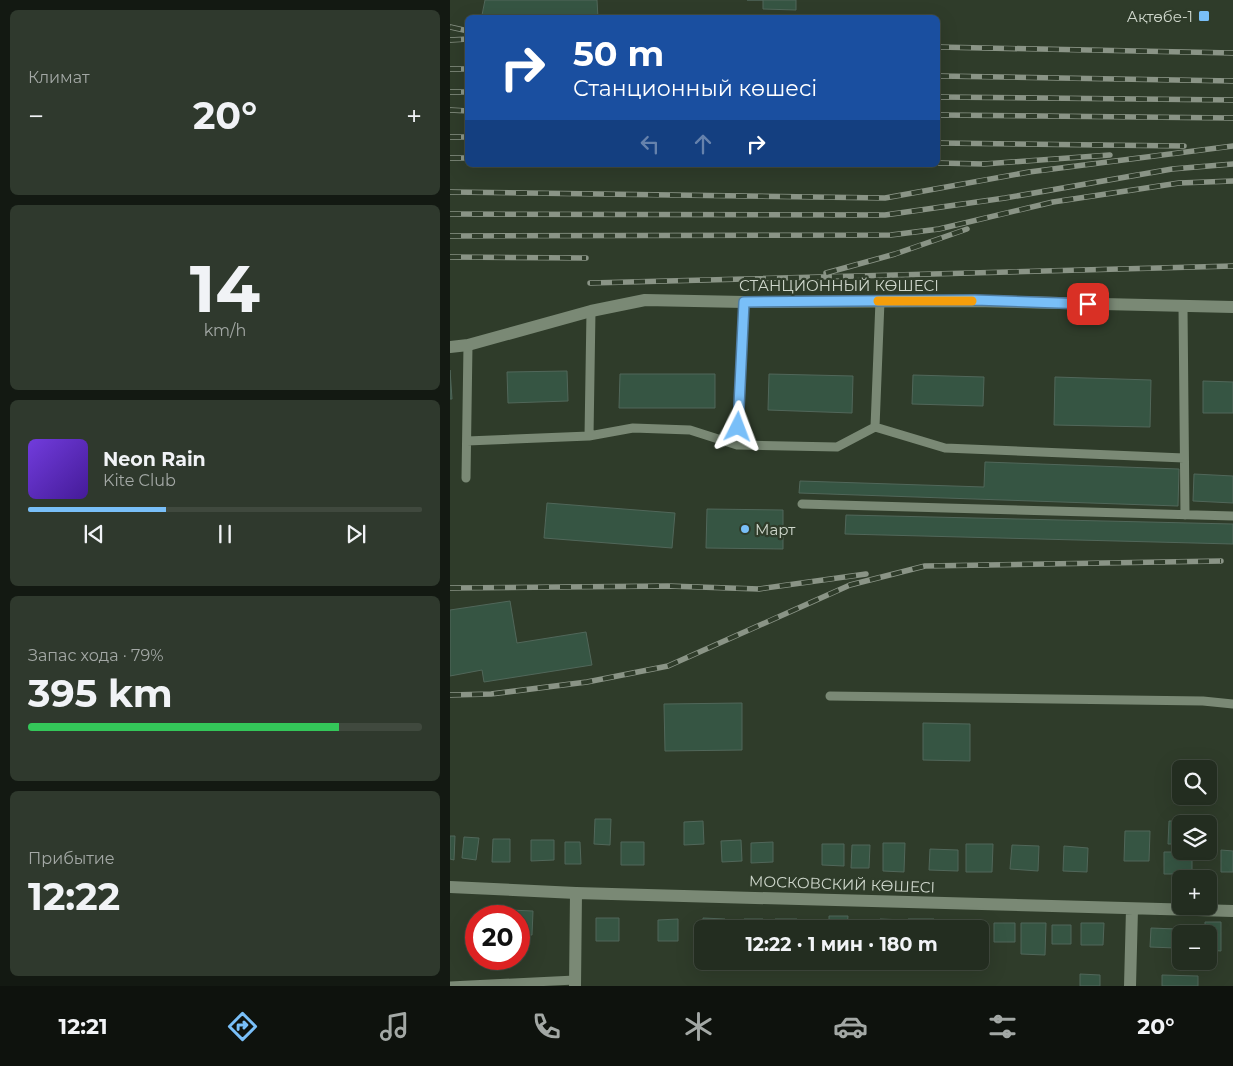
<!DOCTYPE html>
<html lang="ru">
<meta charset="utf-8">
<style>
body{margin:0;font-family:Montserrat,sans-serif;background:#2f392d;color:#f1f3f6;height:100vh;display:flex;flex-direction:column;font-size:19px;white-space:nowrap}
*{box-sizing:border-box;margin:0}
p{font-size:16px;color:#a3a8a5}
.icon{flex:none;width:28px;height:28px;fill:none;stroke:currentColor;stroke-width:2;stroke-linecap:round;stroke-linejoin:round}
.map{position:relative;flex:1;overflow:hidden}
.details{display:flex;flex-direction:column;gap:10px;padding:10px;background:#131912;width:450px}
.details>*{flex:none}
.hud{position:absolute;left:15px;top:15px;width:475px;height:152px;border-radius:8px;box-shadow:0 5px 20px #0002,0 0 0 1px #40493e;background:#1a4fa0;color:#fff;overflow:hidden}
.buttons{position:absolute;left:722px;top:760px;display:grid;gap:10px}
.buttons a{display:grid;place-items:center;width:45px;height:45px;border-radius:8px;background:#232d20;box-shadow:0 5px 20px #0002,0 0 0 1px #40493e;font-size:25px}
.speed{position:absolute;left:15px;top:905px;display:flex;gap:10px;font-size:25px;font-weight:700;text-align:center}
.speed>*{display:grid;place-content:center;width:65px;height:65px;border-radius:50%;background:#232d20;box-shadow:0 5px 20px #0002,0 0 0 1px #40493e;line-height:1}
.speed .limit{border:8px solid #d22;background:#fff;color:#111}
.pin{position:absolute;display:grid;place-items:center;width:42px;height:42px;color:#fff;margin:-21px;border-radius:10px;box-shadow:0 2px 8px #0006}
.me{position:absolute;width:55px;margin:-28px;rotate:3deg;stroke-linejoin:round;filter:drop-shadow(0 0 4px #0008)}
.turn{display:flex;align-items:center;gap:18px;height:105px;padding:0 25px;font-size:22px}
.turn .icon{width:65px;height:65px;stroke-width:2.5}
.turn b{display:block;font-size:35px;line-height:42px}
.lanes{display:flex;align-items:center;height:48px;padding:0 25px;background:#0003;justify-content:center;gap:25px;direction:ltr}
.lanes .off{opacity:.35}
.big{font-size:38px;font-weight:700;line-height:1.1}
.details .card{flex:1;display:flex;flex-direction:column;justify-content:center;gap:8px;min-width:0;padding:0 18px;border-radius:8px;background:#2f392d}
.details .dial{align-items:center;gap:0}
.dial b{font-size:65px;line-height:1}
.song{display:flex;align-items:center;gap:15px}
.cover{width:60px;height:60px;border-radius:8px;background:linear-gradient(135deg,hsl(260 70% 55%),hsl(260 70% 35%))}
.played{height:5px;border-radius:2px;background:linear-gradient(90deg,#79bff8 35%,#40493e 35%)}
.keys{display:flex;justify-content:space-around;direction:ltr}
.heat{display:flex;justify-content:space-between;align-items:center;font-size:28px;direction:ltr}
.charge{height:8px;border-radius:4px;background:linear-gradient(90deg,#34c759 79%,#40493e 0)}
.trip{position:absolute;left:244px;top:920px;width:295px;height:50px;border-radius:8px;background:#232d20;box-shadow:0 5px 20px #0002,0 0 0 1px #40493e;font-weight:700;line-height:50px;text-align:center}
.dock{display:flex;height:80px;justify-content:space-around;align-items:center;background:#0e120d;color:#a3a8a5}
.dock .icon{width:35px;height:35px}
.dock .current{color:#79bff8}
.dock b{font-size:22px;color:#f1f3f6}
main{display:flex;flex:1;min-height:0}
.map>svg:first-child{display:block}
.building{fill:#365543;stroke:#51675a}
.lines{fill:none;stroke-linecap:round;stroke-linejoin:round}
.lane{stroke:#7a8975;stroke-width:9}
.street{stroke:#7a8975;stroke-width:12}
.rail-casing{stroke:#8a9486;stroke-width:5.5}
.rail{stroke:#2f3c2a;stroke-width:4;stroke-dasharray:11;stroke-linecap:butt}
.route-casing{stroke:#4f7ca1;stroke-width:12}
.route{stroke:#79bff8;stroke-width:9}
.slow{stroke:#f59e0b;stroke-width:9}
.poi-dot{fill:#79bff8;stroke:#2f3c2a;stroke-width:2}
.labels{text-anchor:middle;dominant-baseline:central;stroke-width:4.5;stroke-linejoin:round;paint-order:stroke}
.poi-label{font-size:15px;fill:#cfd7cc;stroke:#2f3c2a;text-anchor:end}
.street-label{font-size:15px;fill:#cfd7cc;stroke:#2f3c2a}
</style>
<main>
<section class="details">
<div class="card"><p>Климат</p>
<div class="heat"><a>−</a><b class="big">20°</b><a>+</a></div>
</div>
<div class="card dial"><b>14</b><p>km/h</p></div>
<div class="card">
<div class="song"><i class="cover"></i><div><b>Neon Rain</b><p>Kite Club</p></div></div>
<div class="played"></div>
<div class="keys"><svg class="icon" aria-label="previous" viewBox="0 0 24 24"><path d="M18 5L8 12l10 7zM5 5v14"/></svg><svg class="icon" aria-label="pause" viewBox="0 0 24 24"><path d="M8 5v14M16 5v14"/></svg><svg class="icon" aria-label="next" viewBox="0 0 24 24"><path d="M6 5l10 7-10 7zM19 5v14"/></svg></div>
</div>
<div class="card"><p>Запас хода · 79%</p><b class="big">395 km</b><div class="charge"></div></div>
<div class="card"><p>Прибытие</p><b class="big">12:22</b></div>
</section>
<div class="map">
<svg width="783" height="986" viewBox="0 0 783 986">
<rect width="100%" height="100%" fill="#2f3c2a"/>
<!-- building -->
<path class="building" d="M35,0H147L148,18H47L32,15Z
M297,0H346V10L313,9V0Z
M0,370L2,399H0Z
M117,371L118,401L58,403L57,372Z
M170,374H265V408H169Z
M319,374L403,376L402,413L318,410Z
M463,375L534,377L533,406L462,404Z
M605,377L701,380L700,427L604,425Z
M753,381L783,382V413H753Z
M535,462L729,469L728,506L349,493L350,481L534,487Z
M744,474L783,476V503L743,501Z
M97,503L225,513L222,548L94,538Z
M257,509L333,510V549L256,548Z
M396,515L783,524V544L395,534Z
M60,601L67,643L136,632L142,665L34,682L32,670L0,676V610Z
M292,703V750L215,751L214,704Z
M473,723L520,724V761L473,760Z
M145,819H161L160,845L144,844Z
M253,821L254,844L234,845V822Z
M719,821H737V824H731V844H718Z
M675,831H700L699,861H674Z
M0,836H5L4,860L0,859Z
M14,837L29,838L26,860L12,858Z
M43,839H60V862H42Z
M81,840H104V860L81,861Z
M291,840L292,861L272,862L271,841Z
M115,842H130L131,864H115Z
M171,842H194V865H171Z
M323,842V862L301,863V843Z
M433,843H455L454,872L433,871Z
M372,844H394V866L372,865Z
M516,844H543L542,872H516Z
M402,845H420L419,868H401Z
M562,845L589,846L588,871L560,869Z
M614,846L638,848L637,872L613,871Z
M480,849L508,850V871L479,870Z
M771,850L783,851V872H771Z
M714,852H742V874H714Z
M60,910L83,911L82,935H69V916H60Z
M379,916H398L397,929H379Z
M146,918H169V941H146Z
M253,918L275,919V929H253Z
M228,919V941H208V920Z
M294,919H313V929H294Z
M325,919H347V929H325Z
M430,919L455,920L454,929H430Z
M458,919H484V929H458Z
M755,922H771V951L759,950V934H755Z
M544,923H565V942H544Z
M571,923H596L595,955L571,954Z
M631,923H654L653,945H631Z
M602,925H621V944H602Z
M701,928L727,929L726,948L700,947Z
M530,943L538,944L537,965L515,964V961H530Z
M487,961H507V965L487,964Z
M630,974L650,975V986H630Z
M712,975L748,976V986H712Z"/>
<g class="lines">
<!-- lane -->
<path class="lane" d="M733,307L735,515
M425,427L495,448L734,458
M139,436L141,311
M17,441L139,436L183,428L240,430L287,445L387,447L425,427L430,301
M287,445L294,302
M16,478L18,345
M352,504L783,516
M380,696L753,701L783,704
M0,986L125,980"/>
<!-- street -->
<path class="street" d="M0,347L18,345L141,311L195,300L294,302L525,301L783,307
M0,887L126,893L783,911
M125,986L126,893
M680,986L682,909"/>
<!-- rail casing -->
<g class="rail-casing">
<path id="rail" d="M0,27L18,31
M0,40L18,39
M488,47L783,53
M0,69H18
M488,76L783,81
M0,92H18
M488,97L783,100
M0,110L18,111
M488,115L783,118
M0,137H18
M488,143L734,146
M0,158H18
M488,163L534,164L660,155
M0,192L435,198L579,172L783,146
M0,214L435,215L555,198L722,169L783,164
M0,236L441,235L489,229L603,202L729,183L783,181
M0,257L136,258
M376,273L445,254L517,229
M140,283L783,266
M0,588L218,586L309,589L416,574
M0,695L41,694L137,682L218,666L400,585L475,566L771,561"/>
</g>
<!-- rail -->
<use href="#rail" class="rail"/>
</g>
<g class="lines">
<!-- route casing -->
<g class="route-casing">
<path id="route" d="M288,427L294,302L525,300L638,304"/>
</g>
<!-- route -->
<use href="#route" class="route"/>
<!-- slow -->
<path class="slow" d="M428,301H522"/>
</g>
<!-- markers -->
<g class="poi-dot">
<rect x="748" y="10" width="12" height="12" rx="2.5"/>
<circle cx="295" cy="529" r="5"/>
</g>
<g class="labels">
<!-- poi labels -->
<g class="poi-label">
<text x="743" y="16">Ақтөбе-1</text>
<text x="305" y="529" text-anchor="start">Март</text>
</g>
<!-- street labels -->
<g class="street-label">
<text x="389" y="285">СТАНЦИОННЫЙ КӨШЕСІ</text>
<text transform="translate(392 884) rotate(2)">МОСКОВСКИЙ КӨШЕСІ</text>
</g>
</g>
</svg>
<div class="buttons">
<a><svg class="icon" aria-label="search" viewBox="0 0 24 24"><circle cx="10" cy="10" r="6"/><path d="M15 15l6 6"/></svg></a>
<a><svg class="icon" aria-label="layers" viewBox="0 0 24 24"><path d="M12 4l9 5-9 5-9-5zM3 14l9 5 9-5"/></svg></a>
<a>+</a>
<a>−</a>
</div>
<div class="speed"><div class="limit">20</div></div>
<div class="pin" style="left:638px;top:304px;background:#d93025"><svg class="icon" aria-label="arrive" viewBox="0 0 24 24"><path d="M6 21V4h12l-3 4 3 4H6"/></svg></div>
<svg class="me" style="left:288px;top:427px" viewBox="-20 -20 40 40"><path d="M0-17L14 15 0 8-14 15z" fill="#79bff8" stroke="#fff" stroke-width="4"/></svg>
<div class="trip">12:22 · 1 мин · 180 m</div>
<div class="hud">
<div class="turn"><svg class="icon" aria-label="right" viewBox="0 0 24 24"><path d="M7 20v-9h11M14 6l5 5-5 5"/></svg><div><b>50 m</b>Станционный көшесі</div></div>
<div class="lanes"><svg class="icon off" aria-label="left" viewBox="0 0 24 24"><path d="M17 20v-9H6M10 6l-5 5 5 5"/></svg><svg class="icon off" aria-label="ahead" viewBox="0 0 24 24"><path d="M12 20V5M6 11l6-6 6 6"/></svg><svg class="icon" aria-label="right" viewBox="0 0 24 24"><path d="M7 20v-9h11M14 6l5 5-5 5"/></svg></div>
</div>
</div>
</main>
<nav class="dock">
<b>12:21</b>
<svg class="icon current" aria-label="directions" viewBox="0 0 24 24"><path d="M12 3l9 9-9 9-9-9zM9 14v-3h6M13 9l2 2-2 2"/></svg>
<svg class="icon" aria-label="music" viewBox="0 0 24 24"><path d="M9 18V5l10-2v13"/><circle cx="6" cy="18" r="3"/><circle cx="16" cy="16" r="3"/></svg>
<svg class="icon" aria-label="phone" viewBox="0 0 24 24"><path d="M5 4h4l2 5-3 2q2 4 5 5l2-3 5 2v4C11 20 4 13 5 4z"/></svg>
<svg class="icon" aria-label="climate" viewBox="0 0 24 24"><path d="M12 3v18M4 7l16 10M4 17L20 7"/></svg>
<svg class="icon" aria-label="car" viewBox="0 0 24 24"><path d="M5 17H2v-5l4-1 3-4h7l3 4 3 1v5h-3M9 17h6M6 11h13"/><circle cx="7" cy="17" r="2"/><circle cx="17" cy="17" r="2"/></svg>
<svg class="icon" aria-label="filters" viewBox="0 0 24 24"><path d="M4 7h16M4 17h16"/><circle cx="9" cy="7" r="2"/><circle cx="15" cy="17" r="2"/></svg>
<b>20°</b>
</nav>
